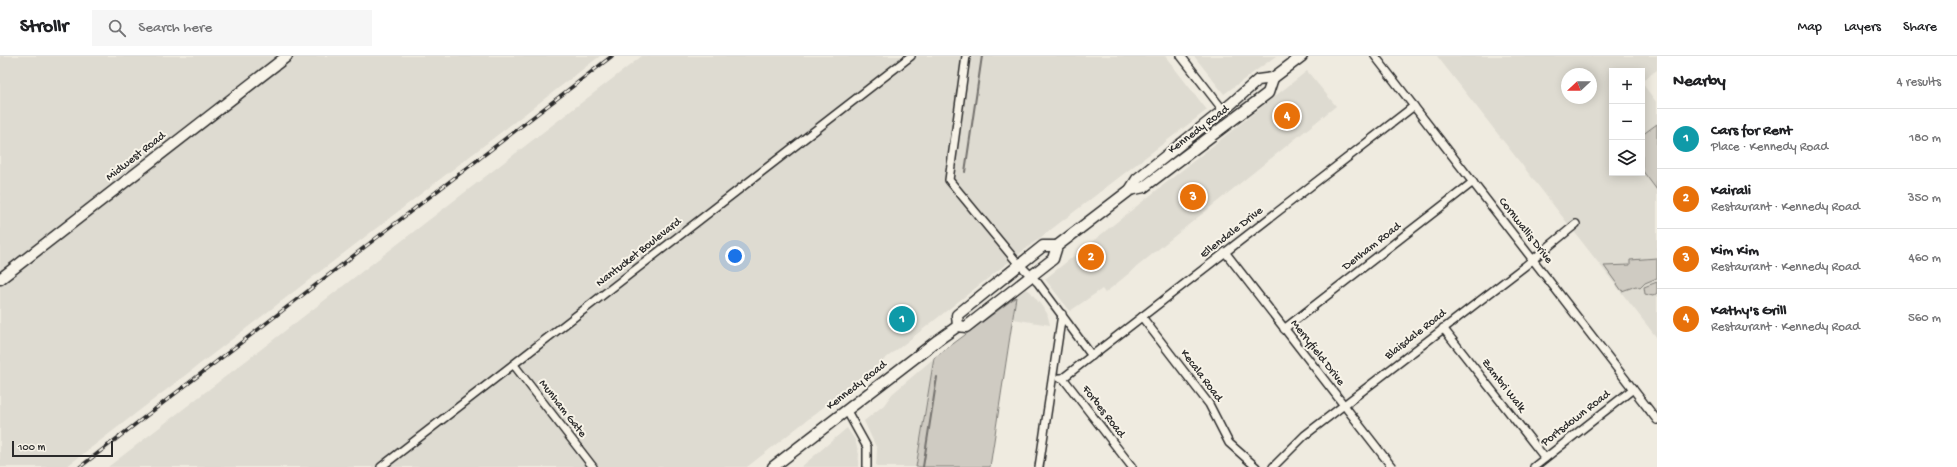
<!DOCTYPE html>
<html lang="en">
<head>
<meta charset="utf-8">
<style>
	body { margin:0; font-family:"Gochi Hand",sans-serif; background:#f6f6f6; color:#202124 }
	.controls { position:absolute; right:12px; top:12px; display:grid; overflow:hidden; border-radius:0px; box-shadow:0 2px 10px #0003 }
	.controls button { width:36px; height:36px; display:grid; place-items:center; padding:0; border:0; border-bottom:1px solid #e0e0e0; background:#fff; color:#202124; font:20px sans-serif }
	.compass { position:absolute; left:1561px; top:12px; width:36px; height:36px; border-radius:50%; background:#fff; box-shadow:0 2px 10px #0003; rotate:248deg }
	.scale { position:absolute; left:12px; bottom:10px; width:101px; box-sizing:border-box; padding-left:4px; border:2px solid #2b2b2b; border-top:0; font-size:11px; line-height:14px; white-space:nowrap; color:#2b2b2b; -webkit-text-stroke:3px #f7f3e8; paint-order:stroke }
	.you { position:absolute; left:735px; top:200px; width:14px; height:14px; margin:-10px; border:3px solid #fff; border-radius:50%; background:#1a73e8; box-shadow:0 0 0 6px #1a73e833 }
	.badge { display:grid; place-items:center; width:26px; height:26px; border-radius:50%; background:#d93025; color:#fff; font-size:13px; font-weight:700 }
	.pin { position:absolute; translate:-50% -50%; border:2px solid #fff; box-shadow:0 1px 4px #0006 }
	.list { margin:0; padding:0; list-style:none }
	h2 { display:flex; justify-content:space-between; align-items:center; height:52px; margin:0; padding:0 16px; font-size:17px }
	h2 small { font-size:13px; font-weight:400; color:#757577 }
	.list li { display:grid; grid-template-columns:26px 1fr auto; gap:12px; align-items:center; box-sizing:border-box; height:60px; padding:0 16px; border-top:1px solid #e0e0e0 }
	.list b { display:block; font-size:15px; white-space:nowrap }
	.list p { margin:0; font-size:13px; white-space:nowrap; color:#757577 }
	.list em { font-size:13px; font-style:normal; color:#757577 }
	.icon { flex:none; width:22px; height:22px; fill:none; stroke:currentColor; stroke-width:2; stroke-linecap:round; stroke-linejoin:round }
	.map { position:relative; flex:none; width:1657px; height:411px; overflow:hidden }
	header { display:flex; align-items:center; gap:24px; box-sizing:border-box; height:56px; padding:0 20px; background:#fff; border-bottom:1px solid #e0e0e0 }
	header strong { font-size:19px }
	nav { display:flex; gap:22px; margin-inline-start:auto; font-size:14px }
	.search { width:280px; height:36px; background:#f6f6f6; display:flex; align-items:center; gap:10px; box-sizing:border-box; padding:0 14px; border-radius:0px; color:#757577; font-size:15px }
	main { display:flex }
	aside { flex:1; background:#fff }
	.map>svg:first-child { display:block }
</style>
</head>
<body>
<header>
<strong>Strollr</strong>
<div class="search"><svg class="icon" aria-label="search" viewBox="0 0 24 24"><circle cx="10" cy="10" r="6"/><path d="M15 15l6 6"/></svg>Search here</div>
<nav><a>Map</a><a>Layers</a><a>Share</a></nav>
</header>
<main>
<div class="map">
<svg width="1657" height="411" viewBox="0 0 1657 411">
	<rect width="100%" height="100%" fill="#efebe0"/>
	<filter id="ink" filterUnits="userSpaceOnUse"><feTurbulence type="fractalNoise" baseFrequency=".025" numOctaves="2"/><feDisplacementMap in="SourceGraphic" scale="8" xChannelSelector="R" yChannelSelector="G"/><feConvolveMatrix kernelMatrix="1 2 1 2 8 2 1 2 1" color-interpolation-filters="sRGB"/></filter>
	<g filter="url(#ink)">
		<g fill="#dedbd1" fill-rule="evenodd">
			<path d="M0,0H600L66,411H0Z"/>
			<path d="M642,0H1165L1207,54L1019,198L747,411H108Z"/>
			<path d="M1194,0H1276L1224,38Z"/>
			<path d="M1437,0H1657V14L1642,25V15H1612V117H1642V27L1657,47V282ZM1567,18H1591V42H1567Z"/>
			<path d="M1307,15L1336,50L1161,191L1105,237L1102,233L1070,255L1045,223Z"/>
			<path d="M1026,233L1030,235L1047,257L1050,269L1013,263L1016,241Z"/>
			<path d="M934,302L916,411H876L877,393L864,365L884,349L892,338Z"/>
			<path d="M847,372L855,384L859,398L858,411H801Z"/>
		</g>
		<g fill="#cfcbc2" stroke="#7d7b76">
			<path d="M1657,68V134L1642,114V79Z"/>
			<path d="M1657,202V222L1645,227L1640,232L1636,230L1622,235L1604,210L1630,209V204Z"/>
			<path d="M1657,226V237L1653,240L1645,238L1644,231Z"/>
			<path d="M1016,241L990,411H916L934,302Z"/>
		</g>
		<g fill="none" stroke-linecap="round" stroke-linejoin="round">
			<g stroke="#74726e" stroke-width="2">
				<path d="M965,116L982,0"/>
				<path d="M923,411L937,321"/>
			</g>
			<defs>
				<g id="street">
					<path d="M966,0L949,124L1016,205L1038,227L1092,300"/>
					<path d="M1181,0L1223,54"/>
					<path d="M1375,0L1657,364"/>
					<path d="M1225,196L1392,411"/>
					<path d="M1142,261L1209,348L1229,387L1256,411"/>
					<path d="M1443,272L1545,402"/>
					<path d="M1284,273L1473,126"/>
					<path d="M514,309L593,411"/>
					<path d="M1059,322H1063L1132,411"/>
					<path d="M1063,322L1414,50"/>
					<path d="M847,355L867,391V411"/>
					<path d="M381,411L911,0"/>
					<path d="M1039,411L1062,258"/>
					<path d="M1273,411L1305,379L1525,210L1576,168"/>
					<path d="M1534,411L1633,333"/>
				</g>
				<g id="secondary">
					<path d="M1130,134L1144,131L1268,37L1273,22"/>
					<path d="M0,223L287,0"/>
					<path d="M958,270L957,259L1043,190H1057"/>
					<path d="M773,411L938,284L958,270L966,271L1053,203L1057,190L1130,134L1137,123L1231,48L1258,24L1273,22L1302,0"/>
				</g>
			</defs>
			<use href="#street" stroke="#2b2b2b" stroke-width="10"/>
			<use href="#secondary" stroke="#2b2b2b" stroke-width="13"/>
			<use href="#street" stroke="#f7f3e8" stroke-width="7"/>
			<use href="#secondary" stroke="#f7f3e8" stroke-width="10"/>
			<defs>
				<path id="rail" d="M80,411L612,0"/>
			</defs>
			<use href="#rail" stroke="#2b2b2b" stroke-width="3.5"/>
			<use href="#rail" stroke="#f7f3e8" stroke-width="2" stroke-dasharray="6" stroke-linecap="butt"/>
		</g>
	</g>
	<g text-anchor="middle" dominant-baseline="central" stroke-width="4" stroke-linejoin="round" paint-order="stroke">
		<g font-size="12" fill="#2b2b2b" stroke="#f7f3e8">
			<text transform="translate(1199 74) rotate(-37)">Kennedy Road</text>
			<text transform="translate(136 101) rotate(-38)">Midwest Road</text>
			<text transform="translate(1525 175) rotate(52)">Cornwallis Drive</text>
			<text transform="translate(1232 177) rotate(-38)">Ellendale Drive</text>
			<text transform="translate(1372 191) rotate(-38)">Denham Road</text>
			<text transform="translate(639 197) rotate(-38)">Nantucket Boulevard</text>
			<text transform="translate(1416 279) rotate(-38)">Blaisdale Road</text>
			<text transform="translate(1317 297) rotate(52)">Merryfield Drive</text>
			<text transform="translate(1201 320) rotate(53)">Kecala Road</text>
			<text transform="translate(857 330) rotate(-38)">Kennedy Road</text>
			<text transform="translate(1503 330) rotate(52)">Zambri Walk</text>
			<text transform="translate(562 353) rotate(52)">Munham Gate</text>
			<text transform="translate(1103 356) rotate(52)">Forbes Road</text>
			<text transform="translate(1576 363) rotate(-38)">Portsdown Road</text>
		</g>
	</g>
</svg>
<div class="controls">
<button>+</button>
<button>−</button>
<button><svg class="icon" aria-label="layers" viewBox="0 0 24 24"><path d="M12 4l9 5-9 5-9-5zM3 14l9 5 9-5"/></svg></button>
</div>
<svg class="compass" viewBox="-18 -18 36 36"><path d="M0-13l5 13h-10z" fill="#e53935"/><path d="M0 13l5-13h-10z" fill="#757577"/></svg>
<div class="scale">100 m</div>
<div class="you"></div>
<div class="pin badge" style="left:902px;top:263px;background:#0f9aa8">1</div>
<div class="pin badge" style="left:1091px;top:201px;background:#e8710a">2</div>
<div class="pin badge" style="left:1193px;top:141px;background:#e8710a">3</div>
<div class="pin badge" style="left:1287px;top:60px;background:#e8710a">4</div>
</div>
<aside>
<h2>Nearby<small>4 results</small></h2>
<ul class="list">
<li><span class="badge" style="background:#0f9aa8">1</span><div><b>Cars for Rent</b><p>Place · Kennedy Road</p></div><em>180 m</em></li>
<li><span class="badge" style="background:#e8710a">2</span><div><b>Kairali</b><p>Restaurant · Kennedy Road</p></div><em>350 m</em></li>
<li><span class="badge" style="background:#e8710a">3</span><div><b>Kim Kim</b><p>Restaurant · Kennedy Road</p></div><em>460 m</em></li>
<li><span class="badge" style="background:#e8710a">4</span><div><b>Kathy's Grill</b><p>Restaurant · Kennedy Road</p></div><em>560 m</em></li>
</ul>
</aside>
</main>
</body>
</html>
